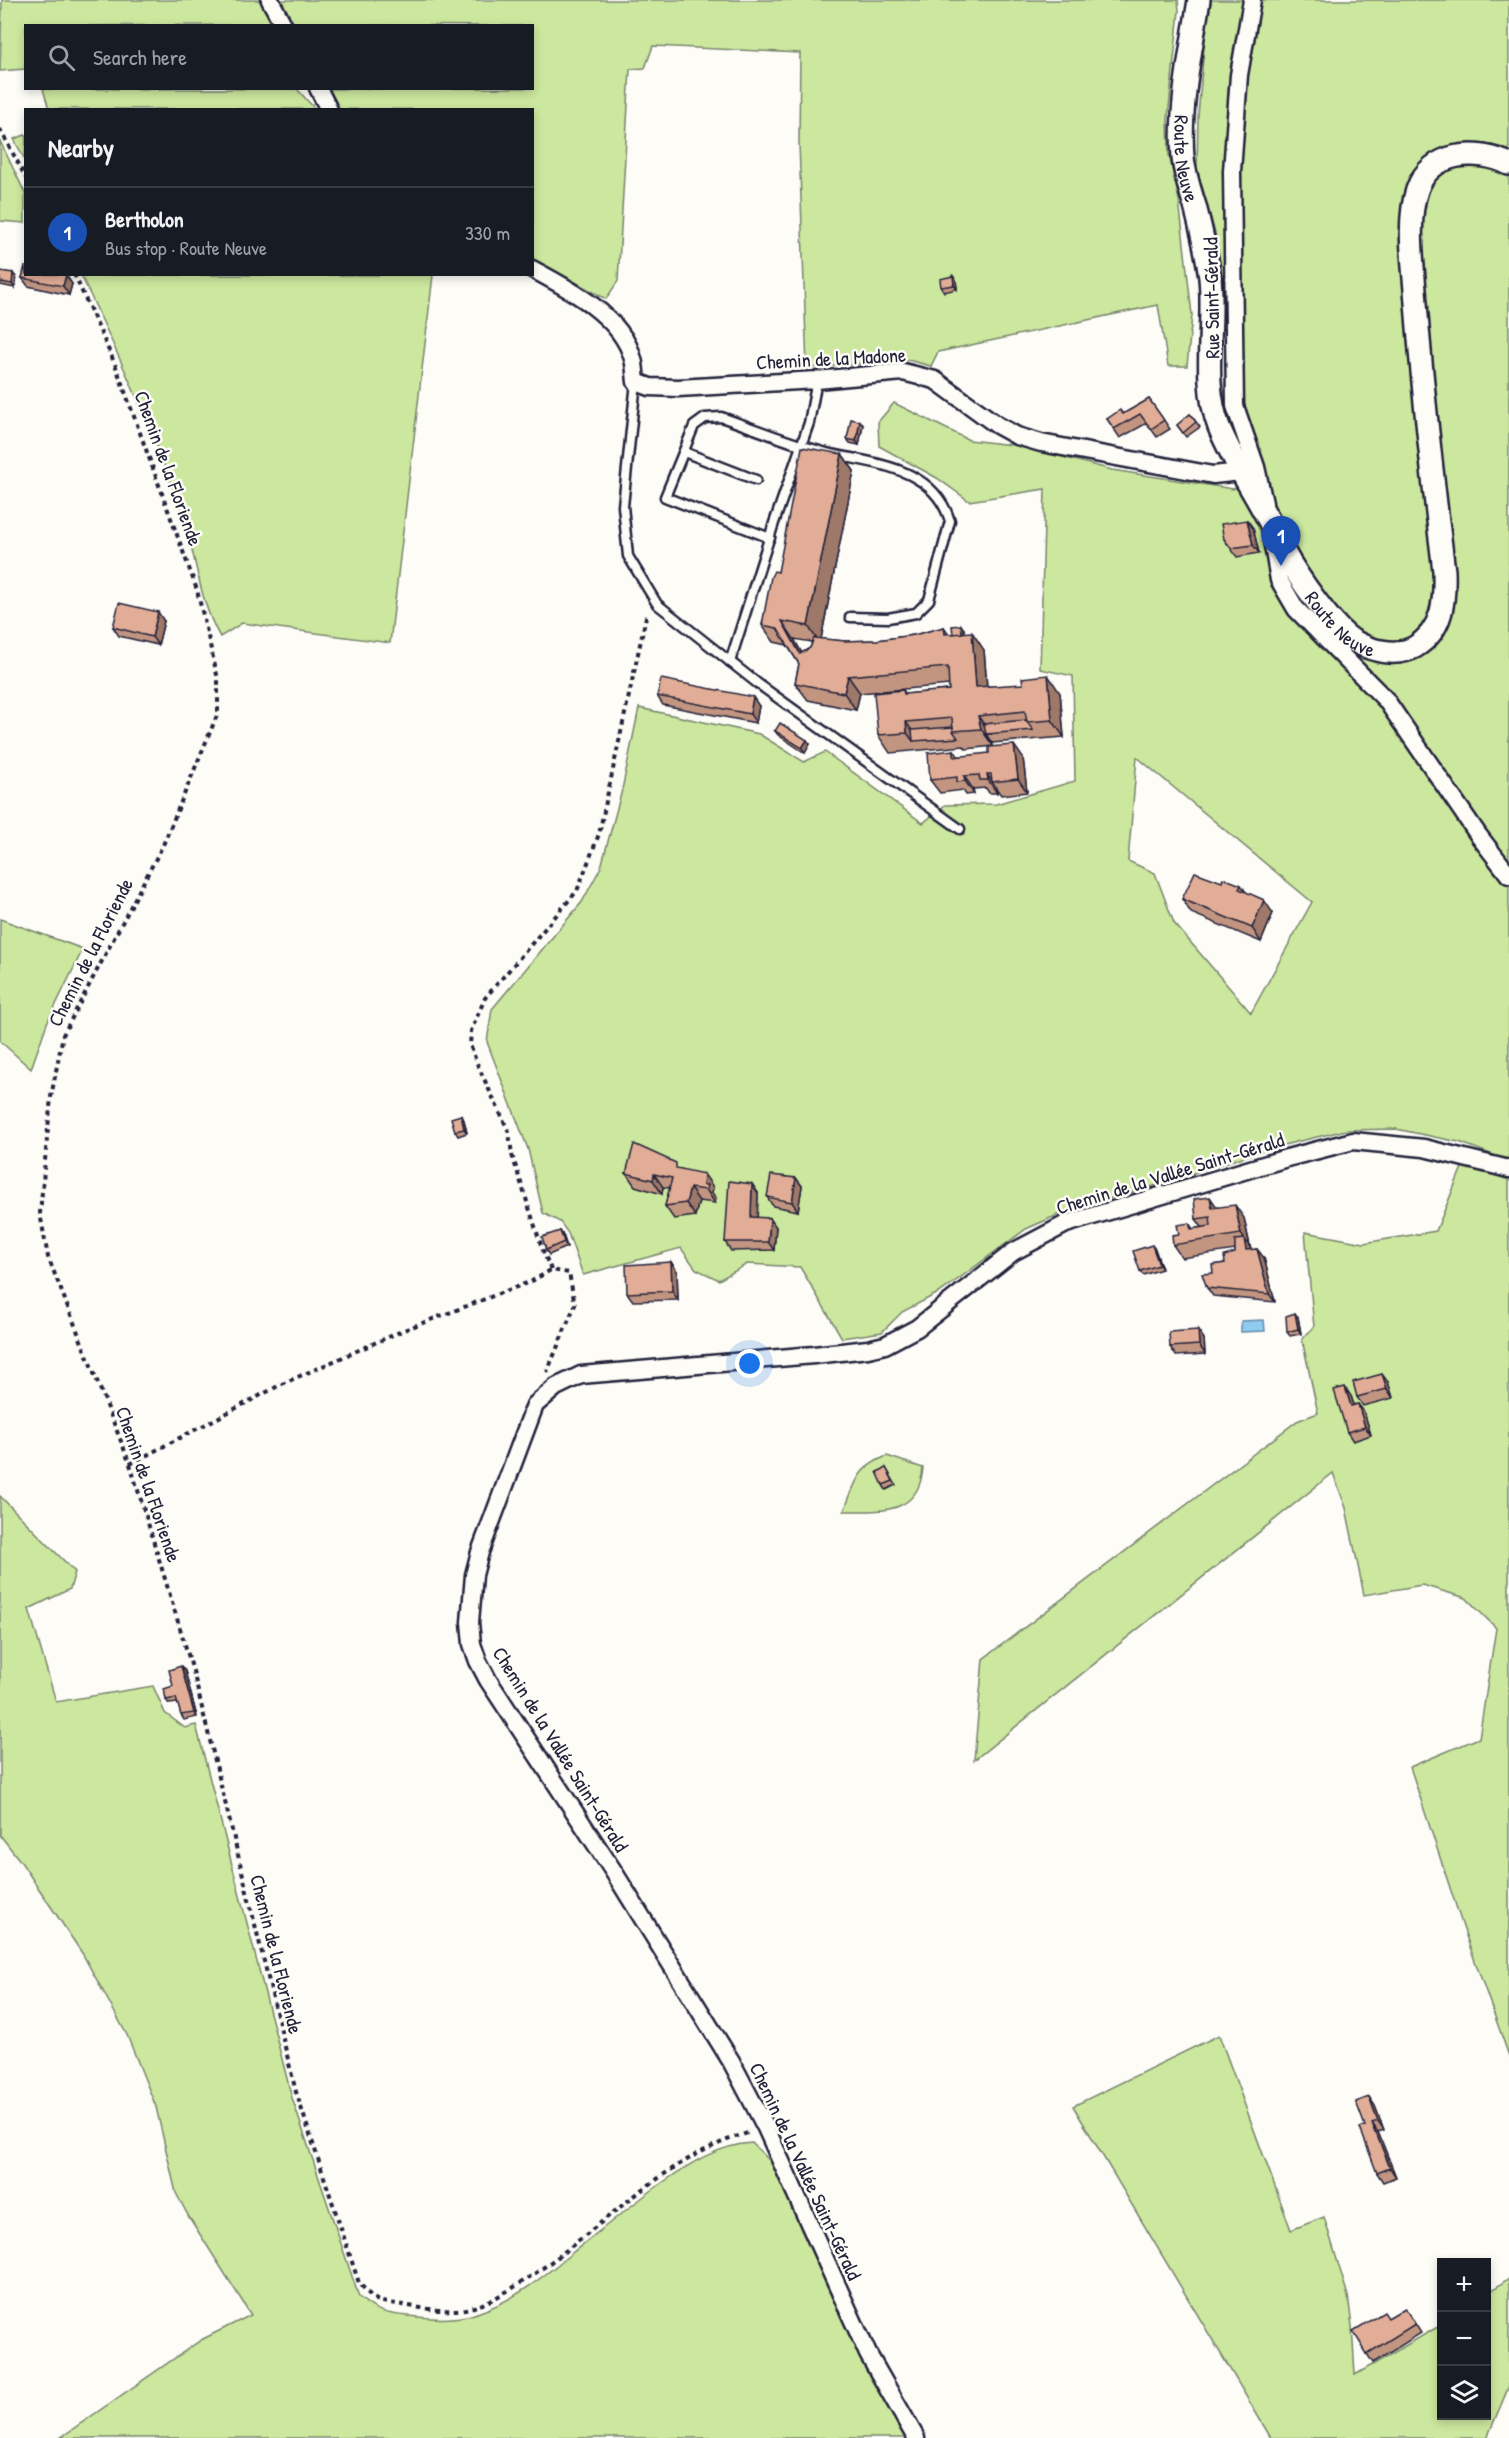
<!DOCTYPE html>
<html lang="en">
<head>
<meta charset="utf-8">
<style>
	body { margin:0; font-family:"Patrick Hand",sans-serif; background:#242831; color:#f1f3f6 }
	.controls { position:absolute; right:18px; bottom:18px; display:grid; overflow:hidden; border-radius:0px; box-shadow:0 3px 9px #0003 }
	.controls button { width:54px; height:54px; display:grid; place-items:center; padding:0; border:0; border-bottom:2px solid #363941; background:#171b24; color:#f1f3f6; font:30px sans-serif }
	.you { position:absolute; left:750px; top:1364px; width:21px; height:21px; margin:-15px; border:4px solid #fff; border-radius:50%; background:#1a73e8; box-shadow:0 0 0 9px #1a73e833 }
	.badge { display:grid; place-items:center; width:39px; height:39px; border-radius:50%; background:#9495a2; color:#fff; font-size:20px; font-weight:700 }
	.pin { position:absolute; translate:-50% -50px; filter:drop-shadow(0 2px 3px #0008) }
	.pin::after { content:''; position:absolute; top:32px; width:21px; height:18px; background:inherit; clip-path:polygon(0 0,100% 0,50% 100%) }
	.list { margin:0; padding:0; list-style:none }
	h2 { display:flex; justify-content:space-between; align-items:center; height:78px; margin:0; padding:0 24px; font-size:26px }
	h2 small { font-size:20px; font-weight:400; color:#9ea1a6 }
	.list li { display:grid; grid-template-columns:39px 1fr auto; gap:18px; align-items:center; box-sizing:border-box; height:90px; padding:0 24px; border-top:2px solid #363941 }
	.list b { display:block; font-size:22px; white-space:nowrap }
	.list p { margin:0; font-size:20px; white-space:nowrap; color:#9ea1a6 }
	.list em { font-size:20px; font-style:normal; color:#9ea1a6 }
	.icon { flex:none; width:33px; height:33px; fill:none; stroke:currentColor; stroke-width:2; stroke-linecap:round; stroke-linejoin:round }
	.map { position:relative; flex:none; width:1509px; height:2438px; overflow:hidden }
	.search { position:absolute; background:#171b24; box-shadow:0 3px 9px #0003; left:24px; top:24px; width:510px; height:66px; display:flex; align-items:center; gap:15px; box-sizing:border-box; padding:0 21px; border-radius:0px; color:#9ea1a6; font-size:22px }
	.panel { position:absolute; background:#171b24; box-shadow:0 3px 9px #0003; left:24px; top:108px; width:510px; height:168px; border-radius:0px }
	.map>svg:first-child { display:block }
</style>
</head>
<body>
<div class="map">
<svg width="1509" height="2438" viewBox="0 0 1509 2438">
	<rect width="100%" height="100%" fill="#fdfcf7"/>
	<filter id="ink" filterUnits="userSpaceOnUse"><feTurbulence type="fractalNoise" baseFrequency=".0167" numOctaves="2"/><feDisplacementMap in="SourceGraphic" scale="12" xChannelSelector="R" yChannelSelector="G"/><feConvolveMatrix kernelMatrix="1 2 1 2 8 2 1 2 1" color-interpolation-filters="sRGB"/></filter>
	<g filter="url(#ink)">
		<g fill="#cce79e" stroke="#77846c" stroke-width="1.5" fill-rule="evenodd">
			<path d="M2,0H259L274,25L26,26L25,69L0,71Z"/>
			<path d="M276,0H1178L1179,11L1168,118L1169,155L1179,200L1192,315L1187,366H1168L1158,305L938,352L931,366L908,360L807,368L799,143L800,53L653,46L645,68L630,69L618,281L606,299L533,259L532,110L340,109L329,89L532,88V26L293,25Z"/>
			<path d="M1208,0H1509V1161L1459,1142L1396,1129L1346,1130L1267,1149L1151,1187L1069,1210L1026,1229L942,1291L902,1312L882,1332L842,1338L800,1267L747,1264L719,1280L696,1269L681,1248L583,1275L568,1233L560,1222L543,1213L528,1149L487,1042L492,1009L582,902L601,867L622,790L639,708L759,734L804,762L825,752L923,823L945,805L996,804L1075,781L1073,676L1040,669L1045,489L969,501L937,478L879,446L878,422L894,403L969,440L1021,446L1112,470L1233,489L1264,475L1227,375L1221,269L1215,233L1197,168L1198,116ZM1137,757L1312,902L1251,1013L1174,923L1155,873L1128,861Z"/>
			<path d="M43,89H297L315,109H49Z"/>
			<path d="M25,135H26L25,160L14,139Z"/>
			<path d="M0,141L25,193V223L0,221Z"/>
			<path d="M81,275H433L390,643L242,623L220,637C200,603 197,562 185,524C157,438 119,356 81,275Z"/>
			<path d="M0,919L83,949L47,1023L31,1069L0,1041Z"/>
			<path d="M1463,1165L1509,1180V2056L1465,1933L1410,1767L1479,1738L1496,1628L1466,1598L1422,1585L1364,1595L1346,1508L1333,1473L974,1760L983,1659L1297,1421L1318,1413L1302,1339L1314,1327L1305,1232L1364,1243L1436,1231Z"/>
			<path d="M887,1456L923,1468C919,1515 881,1511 844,1511C856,1482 856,1468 887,1456Z"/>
			<path d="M0,1496L75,1572L70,1589L29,1609L56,1702L153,1686L165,1713L185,1728L196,1725L292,2098L359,2297C379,2315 391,2314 417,2317C438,2319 460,2320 480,2312C515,2300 544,2276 572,2253C602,2229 631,2205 662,2183C689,2164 718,2145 752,2143L771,2162L834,2301L906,2438H60L201,2340L251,2315L189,2217L176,2193L156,2107L127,2035L82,1953L21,1862L0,1835Z"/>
			<path d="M1219,2035L1291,2230L1324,2217L1348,2296L1352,2326L1355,2375L1441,2325L1442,2416H1486L1487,2294L1509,2278V2386L1487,2438H1271L1073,2106Z"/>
		</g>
		<path fill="#90ccf1" stroke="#6488a8" stroke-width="1.5" d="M1264,1320L1265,1331L1241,1332V1321Z"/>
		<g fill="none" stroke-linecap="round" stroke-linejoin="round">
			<defs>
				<g id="service">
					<path d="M636,382L623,506L628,556L657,604L757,683L960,829"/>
					<path d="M684,452L756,480"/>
					<path d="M770,538L665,497L694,426L705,418L721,417C756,429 792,444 827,453C874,464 933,466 950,521L929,600L916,613L888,618L850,617"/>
					<path d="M730,662L774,523L809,423L817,380"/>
				</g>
				<g id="minor">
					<path d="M270,0L284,26"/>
					<path d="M1252,0L1239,75L1232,171L1235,406L1256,467L1264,503"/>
					<path d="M318,88L329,110"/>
					<path d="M532,269C568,288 622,316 633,359C635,366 635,374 636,382L650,387L678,388L817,380L903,372L935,380L997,425L1017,436L1041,443L1213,475L1241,472"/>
					<path d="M1271,534L1279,580L1296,609L1386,700L1479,836L1509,875"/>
					<path d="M916,2438L868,2354L766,2128L731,2061L612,1869L488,1680L478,1661L472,1644L470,1622L474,1575L480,1552L535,1405L556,1387L581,1375L814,1355L868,1349L885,1345L917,1328L1013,1252L1066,1224L1287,1158L1353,1141L1424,1148L1509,1169"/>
				</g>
				<g id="tertiary">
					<path id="s1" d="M1199,0C1191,52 1179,106 1183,158C1185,176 1190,190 1195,206C1201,229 1207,255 1210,278C1215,326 1201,380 1219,427C1232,459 1252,489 1268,519C1274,530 1278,542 1284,552C1296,574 1333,629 1354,641C1371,651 1397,657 1415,647C1443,630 1445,601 1444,571C1433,482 1423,393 1416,303C1414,270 1406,222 1417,190C1430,151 1477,148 1509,164"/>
				</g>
			</defs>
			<use href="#service" stroke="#22223b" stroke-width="13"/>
			<use href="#minor" stroke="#22223b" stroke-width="21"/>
			<use href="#tertiary" stroke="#22223b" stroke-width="26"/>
			<g stroke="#22223b" stroke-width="4" stroke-dasharray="4.5 4.5" stroke-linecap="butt">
				<path d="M0,129L26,178"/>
				<path d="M74,274L115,364L197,590L218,679V713L163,845L63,1035L51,1097L40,1213L48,1257L130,1464L193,1671L296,2092L359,2283C364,2288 369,2295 375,2299C381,2303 391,2303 397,2304C427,2309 459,2316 487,2302C581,2256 648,2161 751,2132"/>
				<path d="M551,1270L542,1248L512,1155L509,1132L478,1066L470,1045L471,1031L485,998L577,891L599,834L647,612"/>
				<path d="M130,1464L282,1384L404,1330L532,1281L551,1270L569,1273L575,1305L547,1372"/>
			</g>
			<use href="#service" stroke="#fdfcf7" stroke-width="8"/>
			<use href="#minor" stroke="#fdfcf7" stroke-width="16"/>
			<use href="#tertiary" stroke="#fdfcf7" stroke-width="21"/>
		</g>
		<g fill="#c29581" stroke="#22223b" stroke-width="1.5" fill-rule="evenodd">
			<path d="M0,271L16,277L15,288L0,285Z"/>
			<path d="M953,276L956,280L957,289L944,292L941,287Z"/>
			<path d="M22,278L72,284L69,295L28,286Z"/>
			<path d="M1149,399L1170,429L1157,437L1147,423L1120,438L1107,419L1123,414Z"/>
			<path d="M1190,414L1200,427L1186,437L1177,425Z"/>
			<path d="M860,421L863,425L859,445L850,443L847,439Z"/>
			<path d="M842,454L854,471L821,639L845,641L877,640L914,635L944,627L949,634H953L964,629L965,633L984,650L987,686L1060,693L1064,737L992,743L993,746L966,749L964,746L890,753L878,735L903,690L906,694L949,690V685L860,693L856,710L808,700L795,683L799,664L787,645L774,642L762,625L778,572ZM794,639L812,642L810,648L802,653Z"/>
			<path d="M1247,520L1253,528L1259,553L1237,557L1224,539Z"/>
			<path d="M164,621L158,645L119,636L113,627Z"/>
			<path d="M657,696L759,706L756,723L663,705Z"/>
			<path d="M775,731L810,744L805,753L778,735Z"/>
			<path d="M954,750L958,756L1023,758L1027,792L1001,795L996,788L997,793H989L986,788L973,789L974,794L966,795L963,790L940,793L930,780Z"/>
			<path d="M1222,882L1241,885L1246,892L1273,913L1261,942L1191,913L1182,899Z"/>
			<path d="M461,1115L464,1120L467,1133L458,1136L455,1131Z"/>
			<path d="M681,1169L713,1187L712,1193L716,1198L715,1203L699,1201L695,1216L674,1219L665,1206L670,1188L663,1187L662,1194L635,1186L626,1173Z"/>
			<path d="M796,1178L802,1186L798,1211L773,1206L767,1197Z"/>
			<path d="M752,1184L758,1193L757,1217L776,1227L774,1250L731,1251L725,1242Z"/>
			<path d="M1217,1207L1244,1218L1251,1250L1257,1249L1264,1258L1275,1302L1213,1296L1207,1288L1213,1273L1235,1253V1250L1182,1258L1173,1245L1179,1234L1189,1223L1193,1229L1202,1227L1196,1219Z"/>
			<path d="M560,1231L563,1235L567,1247L549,1255L546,1250Z"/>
			<path d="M1155,1249L1162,1269L1143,1275L1140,1271Z"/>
			<path d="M671,1262L677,1271L678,1300L633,1301L627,1293Z"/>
			<path d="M1298,1317L1301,1334L1290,1336L1287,1332Z"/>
			<path d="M1198,1330L1204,1339L1205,1354L1176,1356L1170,1347Z"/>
			<path d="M1388,1382L1393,1398L1363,1406L1357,1397Z"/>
			<path d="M1351,1396L1354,1405L1358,1404L1364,1412L1371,1435L1353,1441L1347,1432Z"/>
			<path d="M886,1468L896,1485L886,1490L883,1485Z"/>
			<path d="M185,1671L197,1717L184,1720L181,1715L178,1703L169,1704L166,1700L173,1686Z"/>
			<path d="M1369,2097L1375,2106L1384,2130L1378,2132L1396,2177L1383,2182L1377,2173L1365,2126Z"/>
			<path d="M1405,2308L1421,2333L1373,2363L1367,2354L1388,2318Z"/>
		</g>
		<g fill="#9e7969" stroke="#22223b" stroke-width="1.5">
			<path d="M13,273L16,277L15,288L12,284Z"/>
			<path d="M66,275L72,284L69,295L63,286Z"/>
			<path d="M953,276L956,280L957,289L954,285Z"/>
			<path d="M860,421L863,425L859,445L856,441Z"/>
			<path d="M842,454L854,471L820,644L808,626Z"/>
			<path d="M1247,520L1253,528L1259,553L1253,545Z"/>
			<path d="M158,612L164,621L158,645L152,637Z"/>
			<path d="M782,621L794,639L812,672L800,654Z"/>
			<path d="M961,625L964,629L966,651L963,647Z"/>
			<path d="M944,627L956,644L945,634Z"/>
			<path d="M972,632L984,650L988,704L976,687Z"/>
			<path d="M1048,675L1060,693L1064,737L1052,720Z"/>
			<path d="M848,676L860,693L856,710L844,693Z"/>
			<path d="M753,697L759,706L756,723L750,714Z"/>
			<path d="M978,716L991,734H986L992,743L993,746L981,729Z"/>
			<path d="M906,722L918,739L913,741L907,733Z"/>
			<path d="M807,740L810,744L805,753L802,748Z"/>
			<path d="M1014,745L1023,758L1027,792L1018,779Z"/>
			<path d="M987,774L996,788L997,793L988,780Z"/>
			<path d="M964,776L973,789L974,794L965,781Z"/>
			<path d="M1264,900L1273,913L1261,942L1252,928Z"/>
			<path d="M461,1115L464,1120L467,1133L464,1129Z"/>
			<path d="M654,1174L663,1187L662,1194L653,1180Z"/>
			<path d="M704,1174L713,1187L712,1193L716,1198L715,1203L703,1185Z"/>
			<path d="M796,1178L802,1186L798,1211L792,1202Z"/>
			<path d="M752,1184L758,1193L757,1226L751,1217Z"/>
			<path d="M690,1188L699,1201L695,1216L686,1203Z"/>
			<path d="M1210,1197L1219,1210L1212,1208Z"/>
			<path d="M1235,1205L1244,1218L1250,1247L1241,1234Z"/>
			<path d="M770,1218L776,1227L774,1250L768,1242Z"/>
			<path d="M560,1231L563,1235L567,1247L564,1242Z"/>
			<path d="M1244,1239L1250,1247L1252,1259L1246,1250Z"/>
			<path d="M1152,1245L1155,1249L1162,1269L1159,1265Z"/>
			<path d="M1257,1249L1264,1258L1275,1302L1269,1294Z"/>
			<path d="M671,1262L677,1271L678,1300L672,1291Z"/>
			<path d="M1295,1313L1298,1317L1301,1334L1298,1329Z"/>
			<path d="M1198,1330L1204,1339L1205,1354L1199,1345Z"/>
			<path d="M1382,1374L1388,1382L1393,1398L1387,1389Z"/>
			<path d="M1345,1387L1351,1396L1357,1415L1351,1406Z"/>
			<path d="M1358,1404L1364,1412L1371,1435L1365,1427Z"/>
			<path d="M181,1666L185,1671L197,1717L194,1713Z"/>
			<path d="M1369,2097L1375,2106L1384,2130L1378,2121Z"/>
			<path d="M1372,2123L1378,2132L1396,2177L1390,2168Z"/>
		</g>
		<g fill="#e2ad96" stroke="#22223b" stroke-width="1.5">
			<path d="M25,266L26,274H61L66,275L63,286L22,278Z"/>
			<path d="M0,271L13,273L12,284L0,282Z"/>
			<path d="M953,276L954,285L941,287L940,279Z"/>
			<path d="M1149,399L1164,420L1151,429L1140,414L1114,429L1107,419L1120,410L1123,414Z"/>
			<path d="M1190,414L1196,422L1183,433L1177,425Z"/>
			<path d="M851,419L860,421L856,441L847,439Z"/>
			<path d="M802,447L842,454L808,626L782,621L800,654L810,648L814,638L845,641L877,640L914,635L944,627L945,634L972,632L976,687L1023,684L1022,678L1048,675L1052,720L1027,722L1025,711L978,716L981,729L953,731L952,718L906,722L907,733L878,735L874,693L903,690L904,694L949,690L948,667L848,676L844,693L795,683L799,664L777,628L762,625L771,577L774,571L778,572Z"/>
			<path d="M1247,520L1253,545L1231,548L1224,539L1221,524Z"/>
			<path d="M119,603L158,612L152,637L113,627Z"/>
			<path d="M961,625L962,633L953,634L952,626Z"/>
			<path d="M661,679L753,697L750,714L657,696Z"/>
			<path d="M1026,720L1027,722L1033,730L986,734L984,724Z"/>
			<path d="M780,723L807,740L802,748L775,731Z"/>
			<path d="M953,727V731L958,738L913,741L912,730Z"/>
			<path d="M1014,745L1018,779L992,782L991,774H987L988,780H980L979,775L964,776L965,781L957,782V777L930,780L928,753L954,750V757L989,753V747Z"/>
			<path d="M1195,872L1222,882L1223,878L1241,885L1239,889L1264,900L1252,928L1182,899Z"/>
			<path d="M461,1115L464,1129L455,1131L451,1118Z"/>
			<path d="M634,1144L676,1163V1168L704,1174L703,1185H707L706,1190L690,1188L686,1203L665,1206L672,1178L654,1174L653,1180L626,1173Z"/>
			<path d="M771,1175L796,1178L792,1202L767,1197Z"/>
			<path d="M729,1181L752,1184L751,1217L770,1218L768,1242H725Z"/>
			<path d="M1210,1197L1212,1208L1235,1205L1241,1234L1173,1245L1172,1235L1179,1234L1177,1225L1189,1223L1191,1229L1211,1226L1210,1217L1196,1219L1194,1199Z"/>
			<path d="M560,1231L564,1242L546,1250L542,1237Z"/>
			<path d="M1244,1239L1246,1250L1257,1249L1269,1294L1207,1288L1202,1274L1213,1273L1212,1265L1225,1263L1224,1256L1235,1253V1240Z"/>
			<path d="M1152,1245L1159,1265L1140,1271L1133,1251Z"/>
			<path d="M671,1262L672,1291L627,1293L626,1265Z"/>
			<path d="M1295,1313L1298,1329L1287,1332L1286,1316Z"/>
			<path d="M1198,1330L1199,1345L1170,1347L1169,1332Z"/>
			<path d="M1382,1374L1387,1389L1357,1397L1353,1382Z"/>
			<path d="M1345,1387L1351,1406L1358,1404L1365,1427L1347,1432L1334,1390Z"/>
			<path d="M886,1468L893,1481L883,1485L877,1472Z"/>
			<path d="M181,1666L194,1713L181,1715L176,1698L166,1700L164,1689L173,1686L169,1670Z"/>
			<path d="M1369,2097L1378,2121L1372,2123L1390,2168L1377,2173L1360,2128L1365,2126L1356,2102Z"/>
			<path d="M1405,2308L1415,2324L1367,2354L1353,2331L1384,2312L1388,2318Z"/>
		</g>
	</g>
	<g text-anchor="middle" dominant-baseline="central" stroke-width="5" stroke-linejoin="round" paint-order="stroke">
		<g font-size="20" fill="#22223b" stroke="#fdfcf7">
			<text stroke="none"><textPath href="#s1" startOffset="160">Route Neuve</textPath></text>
			<text transform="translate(1211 298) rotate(-91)">Rue Saint-Gérald</text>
			<text transform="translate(831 358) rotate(-3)">Chemin de la Madone</text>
			<text transform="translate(169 468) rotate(70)">Chemin de la Floriende</text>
			<text stroke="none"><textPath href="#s1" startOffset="666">Route Neuve</textPath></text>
			<text transform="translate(90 952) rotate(-63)">Chemin de la Floriende</text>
			<text transform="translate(1170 1173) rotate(-17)">Chemin de la Vallée Saint-Gérald</text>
			<text transform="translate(149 1484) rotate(71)">Chemin de la Floriende</text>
			<text transform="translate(561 1749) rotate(58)">Chemin de la Vallée Saint-Gérald</text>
			<text transform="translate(277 1954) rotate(76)">Chemin de la Floriende</text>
			<text transform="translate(806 2171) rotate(65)">Chemin de la Vallée Saint-Gérald</text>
		</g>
	</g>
</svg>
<div class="controls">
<button>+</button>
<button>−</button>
<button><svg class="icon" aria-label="layers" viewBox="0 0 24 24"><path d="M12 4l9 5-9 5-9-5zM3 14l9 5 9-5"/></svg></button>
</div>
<div class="you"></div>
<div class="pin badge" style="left:1281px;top:566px;background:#1a4fb4">1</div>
<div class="search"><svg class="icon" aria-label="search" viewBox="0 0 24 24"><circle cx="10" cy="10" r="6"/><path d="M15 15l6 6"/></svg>Search here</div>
<section class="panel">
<h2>Nearby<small></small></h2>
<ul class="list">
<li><span class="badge" style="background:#1a4fb4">1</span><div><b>Bertholon</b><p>Bus stop · Route Neuve</p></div><em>330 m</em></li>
</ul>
</section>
</div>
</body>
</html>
